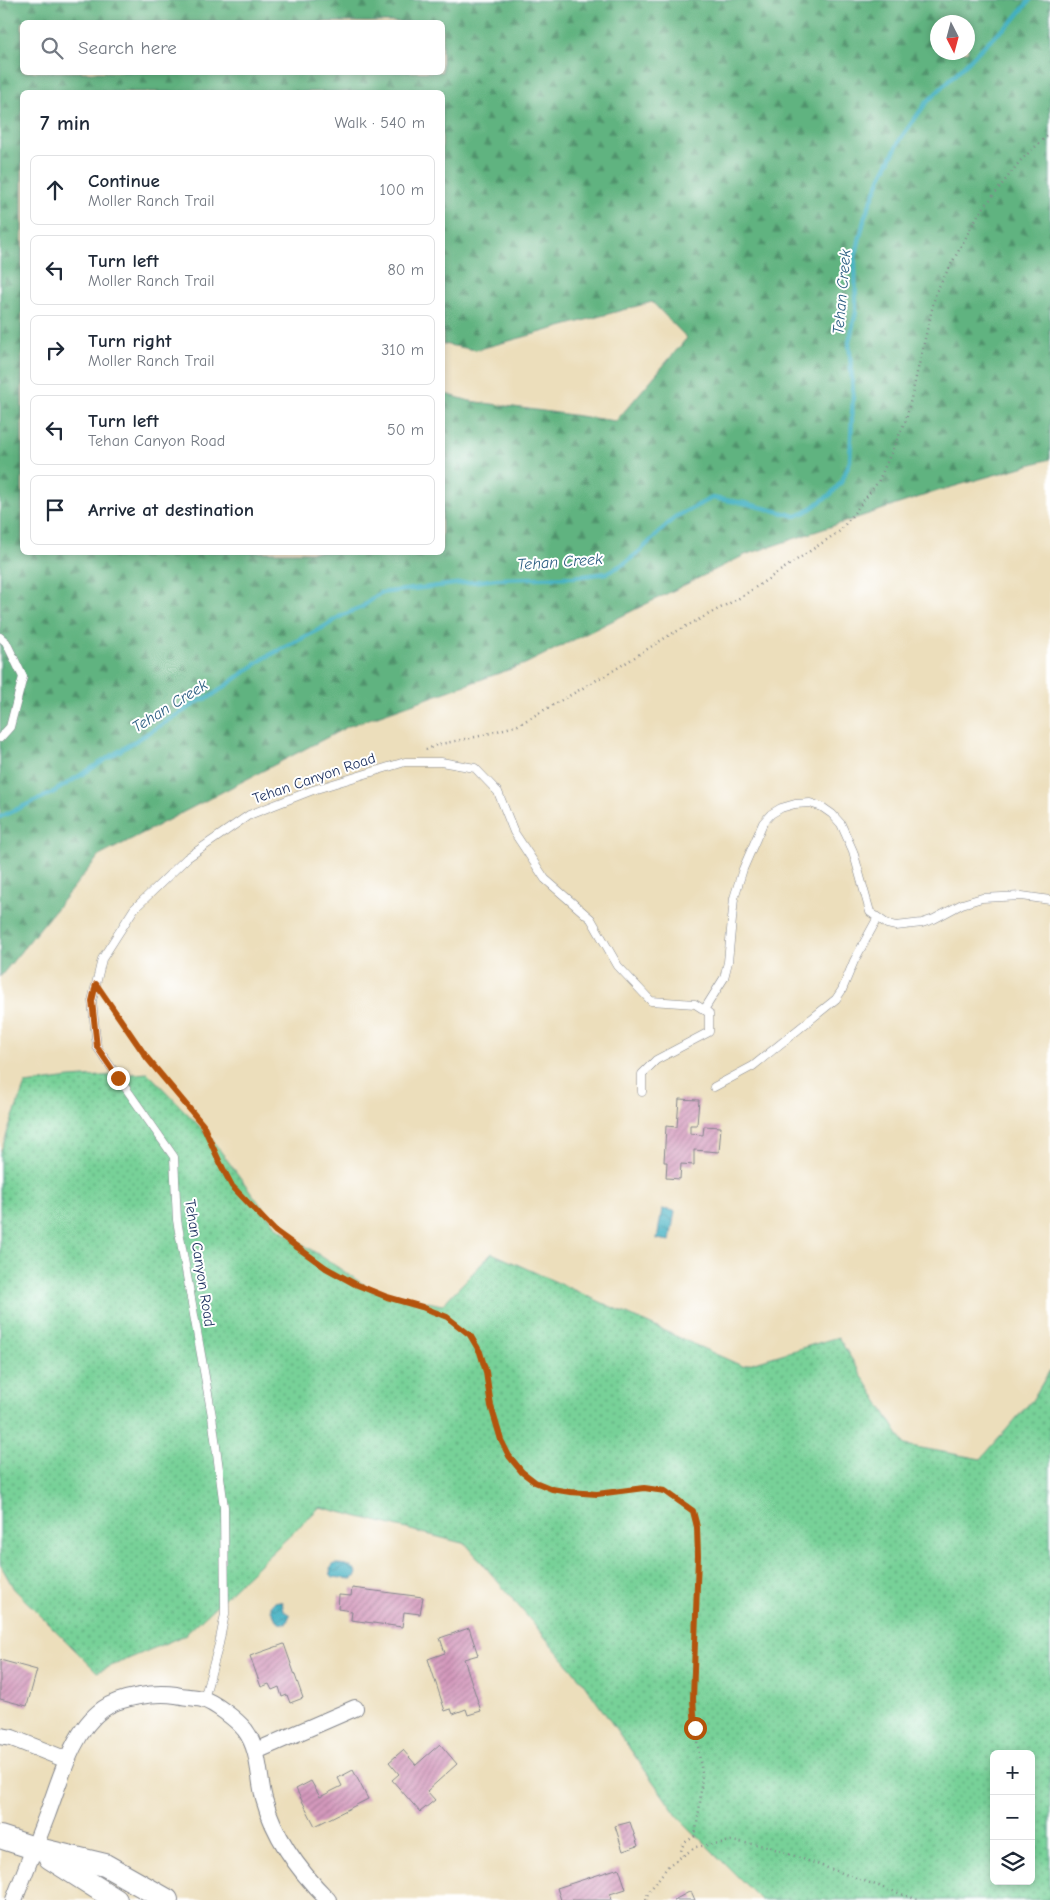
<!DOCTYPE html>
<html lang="en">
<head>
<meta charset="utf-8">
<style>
	body { margin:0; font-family:"Comic Neue",sans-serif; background:#f2f2f3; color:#1f2937 }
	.controls { position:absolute; right:15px; bottom:15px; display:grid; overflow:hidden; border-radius:8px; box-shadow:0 2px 8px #0003 }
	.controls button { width:45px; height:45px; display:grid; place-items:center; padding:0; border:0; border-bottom:1px solid #e0e1e3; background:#fff; color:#1f2937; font:25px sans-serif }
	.compass { position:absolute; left:930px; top:15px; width:45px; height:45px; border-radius:50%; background:#fff; box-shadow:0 2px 8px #0003; rotate:174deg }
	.stop { position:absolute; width:15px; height:15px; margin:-11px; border:4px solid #b45309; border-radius:50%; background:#fff }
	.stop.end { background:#b45309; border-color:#fff; box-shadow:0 1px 5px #0008 }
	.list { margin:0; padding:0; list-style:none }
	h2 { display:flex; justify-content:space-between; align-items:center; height:65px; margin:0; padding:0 20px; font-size:21px }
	h2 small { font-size:16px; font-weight:400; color:#747a83 }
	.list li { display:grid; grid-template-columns:32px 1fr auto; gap:15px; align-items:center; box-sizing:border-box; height:70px; margin:0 10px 10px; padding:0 10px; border:1px solid #e0e1e3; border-radius:8px }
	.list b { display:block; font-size:19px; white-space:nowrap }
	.list p { margin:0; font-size:16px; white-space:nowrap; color:#747a83 }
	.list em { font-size:16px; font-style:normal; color:#747a83 }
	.icon { flex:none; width:28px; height:28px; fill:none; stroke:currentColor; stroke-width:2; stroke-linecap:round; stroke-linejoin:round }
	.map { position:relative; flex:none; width:1050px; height:1900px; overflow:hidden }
	.search { position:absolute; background:#fff; box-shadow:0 2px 8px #0003; left:20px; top:20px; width:425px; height:55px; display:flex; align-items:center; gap:12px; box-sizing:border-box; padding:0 18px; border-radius:8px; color:#747a83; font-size:19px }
	.panel { position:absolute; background:#fff; box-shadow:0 2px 8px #0003; left:20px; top:90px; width:425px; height:465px; border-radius:8px }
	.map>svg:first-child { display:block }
</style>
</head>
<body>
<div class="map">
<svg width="1050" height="1900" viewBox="0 0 1050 1900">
	<defs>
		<pattern id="grass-dots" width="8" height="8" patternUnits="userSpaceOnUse" patternTransform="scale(1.25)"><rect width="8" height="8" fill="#77d198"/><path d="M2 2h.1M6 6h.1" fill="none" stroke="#61aa7f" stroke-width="1.8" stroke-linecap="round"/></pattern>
		<pattern id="forest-firs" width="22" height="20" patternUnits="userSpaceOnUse" patternTransform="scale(1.25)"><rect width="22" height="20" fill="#61b380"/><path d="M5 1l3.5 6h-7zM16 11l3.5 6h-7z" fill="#4f926c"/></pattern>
		<pattern id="water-waves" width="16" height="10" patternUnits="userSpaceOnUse" patternTransform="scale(1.25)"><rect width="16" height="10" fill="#43b0c1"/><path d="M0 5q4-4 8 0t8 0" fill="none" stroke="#3790a0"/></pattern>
		<pattern id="building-hatch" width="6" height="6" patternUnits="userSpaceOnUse" patternTransform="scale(1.25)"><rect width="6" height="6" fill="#d499bc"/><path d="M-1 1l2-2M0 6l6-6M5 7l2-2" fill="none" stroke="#ab7d9c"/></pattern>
	</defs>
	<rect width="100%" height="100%" fill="#fff"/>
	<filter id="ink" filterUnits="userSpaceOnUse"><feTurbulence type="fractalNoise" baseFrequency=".02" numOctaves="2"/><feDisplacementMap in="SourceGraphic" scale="10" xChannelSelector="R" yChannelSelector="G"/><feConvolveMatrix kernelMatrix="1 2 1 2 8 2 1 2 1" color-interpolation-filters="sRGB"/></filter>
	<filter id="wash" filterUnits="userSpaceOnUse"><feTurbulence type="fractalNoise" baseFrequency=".0096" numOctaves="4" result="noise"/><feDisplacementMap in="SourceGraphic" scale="20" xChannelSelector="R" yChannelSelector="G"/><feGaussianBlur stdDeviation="1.12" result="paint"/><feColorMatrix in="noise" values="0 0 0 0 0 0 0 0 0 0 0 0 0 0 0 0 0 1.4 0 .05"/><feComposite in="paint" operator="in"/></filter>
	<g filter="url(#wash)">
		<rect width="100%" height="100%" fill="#ecdebb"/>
		<path fill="url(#grass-dots)" stroke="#49807b" fill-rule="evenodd" d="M148,1073L210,1137L277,1227L372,1290L442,1305L492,1253L742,1366L838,1337L905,1445L981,1459L1033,1399L1050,1370V1900H761L678,1817L582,1681L466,1544L320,1507L185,1635L97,1672L14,1589L0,1564V1153L25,1084L70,1078ZM994,1754H1031V1881H994Z"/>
		<path fill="url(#forest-firs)" stroke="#3e716f" fill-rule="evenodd" d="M0,0H1050V459L938,491L745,555L525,664L349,726L99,856L0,977ZM22,22H442V72H22ZM938,22H968V52H938ZM22,92H442L443,344L476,350L652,302L687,338L616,421L470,401L442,393V552H22Z"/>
		<g fill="url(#water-waves)" stroke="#2f7090">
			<path d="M662,1209L675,1211L670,1241L657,1239Z"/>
			<path d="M334,1564C344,1564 351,1565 357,1572L356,1576L351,1579L333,1577L331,1575L330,1569Z"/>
			<path d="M279,1601L282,1602L284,1611L290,1615L286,1624L279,1623L271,1610V1605L275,1602Z"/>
		</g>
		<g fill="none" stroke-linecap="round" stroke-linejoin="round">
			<path stroke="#43b0c1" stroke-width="4.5" d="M0,817L52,793L201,700L210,697L266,657L324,627L341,616L362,607L380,593L497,579L574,577L607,573L625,563L639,552L675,517L712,498L744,503L796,516L806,512L831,494L842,481L850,461L853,393L849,342L856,312L855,258L865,216L881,177L901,138L926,103L990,40L1012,22L1030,0"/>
		</g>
		<g id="blocks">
			<g fill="url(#building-hatch)">
				<path d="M679,1099L699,1100L697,1125H690V1134L703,1135L704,1126L721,1127L719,1152L694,1150V1165L681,1164L680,1179L666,1178L667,1162H664L666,1126L677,1127Z"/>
				<path d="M352,1588L423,1597L420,1614L404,1612L402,1627L351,1620L352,1611L338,1609L339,1595L351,1596Z"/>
				<path d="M469,1628L478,1655L464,1659L481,1711L468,1715L466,1709L453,1714L451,1709L445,1711L428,1659L445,1653L440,1638Z"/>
				<path d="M284,1644L303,1698L290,1703L287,1695L282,1697L279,1687L272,1690L269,1684L261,1687L250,1656Z"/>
				<path d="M0,1660L37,1670L27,1706L0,1699Z"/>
				<path d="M440,1744L457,1764L427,1791L435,1800L420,1812L392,1780L399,1774L389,1762L403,1750L416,1765Z"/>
				<path d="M353,1770L368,1799L315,1826L296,1789L311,1781L320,1797L342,1786L338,1778Z"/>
				<path d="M630,1822L638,1846L623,1851L615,1826Z"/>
				<path d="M619,1868L626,1889L610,1894L612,1900H561L557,1888Z"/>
				<path d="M691,1891L695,1900H674Z"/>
			</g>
		</g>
	</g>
	<g filter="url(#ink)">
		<use href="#blocks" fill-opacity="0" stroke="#84868c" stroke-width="1"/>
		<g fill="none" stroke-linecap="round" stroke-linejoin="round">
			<defs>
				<g id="lane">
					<path d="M0,637L6,642L23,677L10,727L0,738"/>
					<path d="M704,1010L724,978L728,962L734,898L743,869L763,823L771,814L781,808L795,804L810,803L822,807L832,814L841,824L853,851L870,912L887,924L896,926L922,923L934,919L962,904L982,898L1022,896L1050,900"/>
					<path d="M714,1087L753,1066L836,999L842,990L854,961L877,919"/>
					<path d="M204,1699L219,1644L225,1614L224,1507L212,1416L177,1220L174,1157L97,1047L92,1001L102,959L134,909L187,858L249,815L313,790L405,762H441L475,768L498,792L514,832L545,879L591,919L618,966L651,1001L695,1004L709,1013V1032L656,1060L642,1074V1092"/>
				</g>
				<g id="street">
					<path d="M0,1736L12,1738L67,1760"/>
					<path d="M256,1751L355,1708"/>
					<path d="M14,1900C25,1872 36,1843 47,1815C60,1781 72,1731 103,1709C119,1697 155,1692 176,1695C184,1697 194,1697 202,1699C214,1702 237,1720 245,1730C260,1750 258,1775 264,1799C275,1839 299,1871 328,1900"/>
				</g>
				<g id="secondary">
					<path d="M0,1837L34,1848L105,1865L167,1900"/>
					<path d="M50,1858L116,1900"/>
				</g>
			</defs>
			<use href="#lane" stroke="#84868c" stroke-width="9"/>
			<use href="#street" stroke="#84868c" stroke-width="18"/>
			<use href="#secondary" stroke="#84868c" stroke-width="24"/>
			<g stroke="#84868c" stroke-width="2.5" stroke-dasharray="1 4" stroke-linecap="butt">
				<path d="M426,750L436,745L480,736L518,725L616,669L668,636L741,597L840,531L878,482L906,420L936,292L978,215L1021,160L1050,133"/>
				<path d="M104,996L147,1058L203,1125L220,1163L232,1186L275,1231L326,1268L355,1284L387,1297L422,1307L447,1317L470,1335L480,1352L487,1372L491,1406L501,1440L509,1456L522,1472L535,1482L552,1489L570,1492L597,1494L644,1488L665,1491L688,1506L693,1511L697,1527L698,1556L693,1699L695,1728L702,1773L700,1804L695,1836C688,1841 682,1842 681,1852L683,1855"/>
				<path d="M646,1900L648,1893L669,1865L696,1847L731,1841L766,1846L918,1900"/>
			</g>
			<use href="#lane" stroke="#fff" stroke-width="8"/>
			<use href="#street" stroke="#fff" stroke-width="16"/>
			<use href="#secondary" stroke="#fff" stroke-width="22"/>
		</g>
	</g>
	<g fill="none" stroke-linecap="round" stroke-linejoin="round" filter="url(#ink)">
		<path stroke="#b45309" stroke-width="6" d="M118,1078L97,1047L92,1001L96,984L147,1058L203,1125L220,1163L232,1186L275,1231L326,1268L355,1284L387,1297L422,1307L447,1317L470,1335L480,1352L486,1372L491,1406L501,1440L509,1456L522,1472L535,1482L552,1489L570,1492L597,1494L644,1488L665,1491L693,1511L697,1527L698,1556L693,1699L695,1728"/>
	</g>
	<g text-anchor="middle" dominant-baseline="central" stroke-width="4" stroke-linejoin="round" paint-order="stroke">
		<g font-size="15" fill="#1b2f5e" stroke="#fff">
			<text transform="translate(314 778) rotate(-19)">Tehan Canyon Road</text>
			<text transform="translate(200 1263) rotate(81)">Tehan Canyon Road</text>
		</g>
		<g font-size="16" font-style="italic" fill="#295c81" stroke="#fff">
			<text transform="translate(842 292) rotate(-85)">Tehan Creek</text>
			<text transform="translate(560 562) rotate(-4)">Tehan Creek</text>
			<text transform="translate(170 706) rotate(-32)">Tehan Creek</text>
		</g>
	</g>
</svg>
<div class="controls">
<button>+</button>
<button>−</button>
<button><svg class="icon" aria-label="layers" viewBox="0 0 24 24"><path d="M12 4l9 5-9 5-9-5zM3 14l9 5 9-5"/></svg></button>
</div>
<svg class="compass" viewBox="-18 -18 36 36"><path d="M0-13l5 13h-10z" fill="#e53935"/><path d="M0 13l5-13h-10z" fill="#747a83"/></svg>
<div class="stop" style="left:695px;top:1728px"></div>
<div class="stop end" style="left:118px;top:1078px"></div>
<div class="search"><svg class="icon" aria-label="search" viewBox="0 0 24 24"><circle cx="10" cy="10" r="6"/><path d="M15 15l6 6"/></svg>Search here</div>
<section class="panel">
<h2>7 min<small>Walk · 540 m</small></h2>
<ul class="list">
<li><svg class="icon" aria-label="ahead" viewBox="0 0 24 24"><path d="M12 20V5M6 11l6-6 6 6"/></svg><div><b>Continue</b><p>Moller Ranch Trail</p></div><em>100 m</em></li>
<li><svg class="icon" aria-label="left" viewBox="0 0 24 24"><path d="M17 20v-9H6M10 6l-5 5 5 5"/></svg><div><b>Turn left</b><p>Moller Ranch Trail</p></div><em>80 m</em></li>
<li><svg class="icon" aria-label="right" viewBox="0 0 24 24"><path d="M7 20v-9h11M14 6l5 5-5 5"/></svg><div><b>Turn right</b><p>Moller Ranch Trail</p></div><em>310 m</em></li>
<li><svg class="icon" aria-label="left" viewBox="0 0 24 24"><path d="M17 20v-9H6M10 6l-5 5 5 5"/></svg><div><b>Turn left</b><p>Tehan Canyon Road</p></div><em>50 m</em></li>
<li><svg class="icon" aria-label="arrive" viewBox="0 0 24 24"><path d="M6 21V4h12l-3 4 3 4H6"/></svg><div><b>Arrive at destination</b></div></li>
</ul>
</section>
</div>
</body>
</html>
